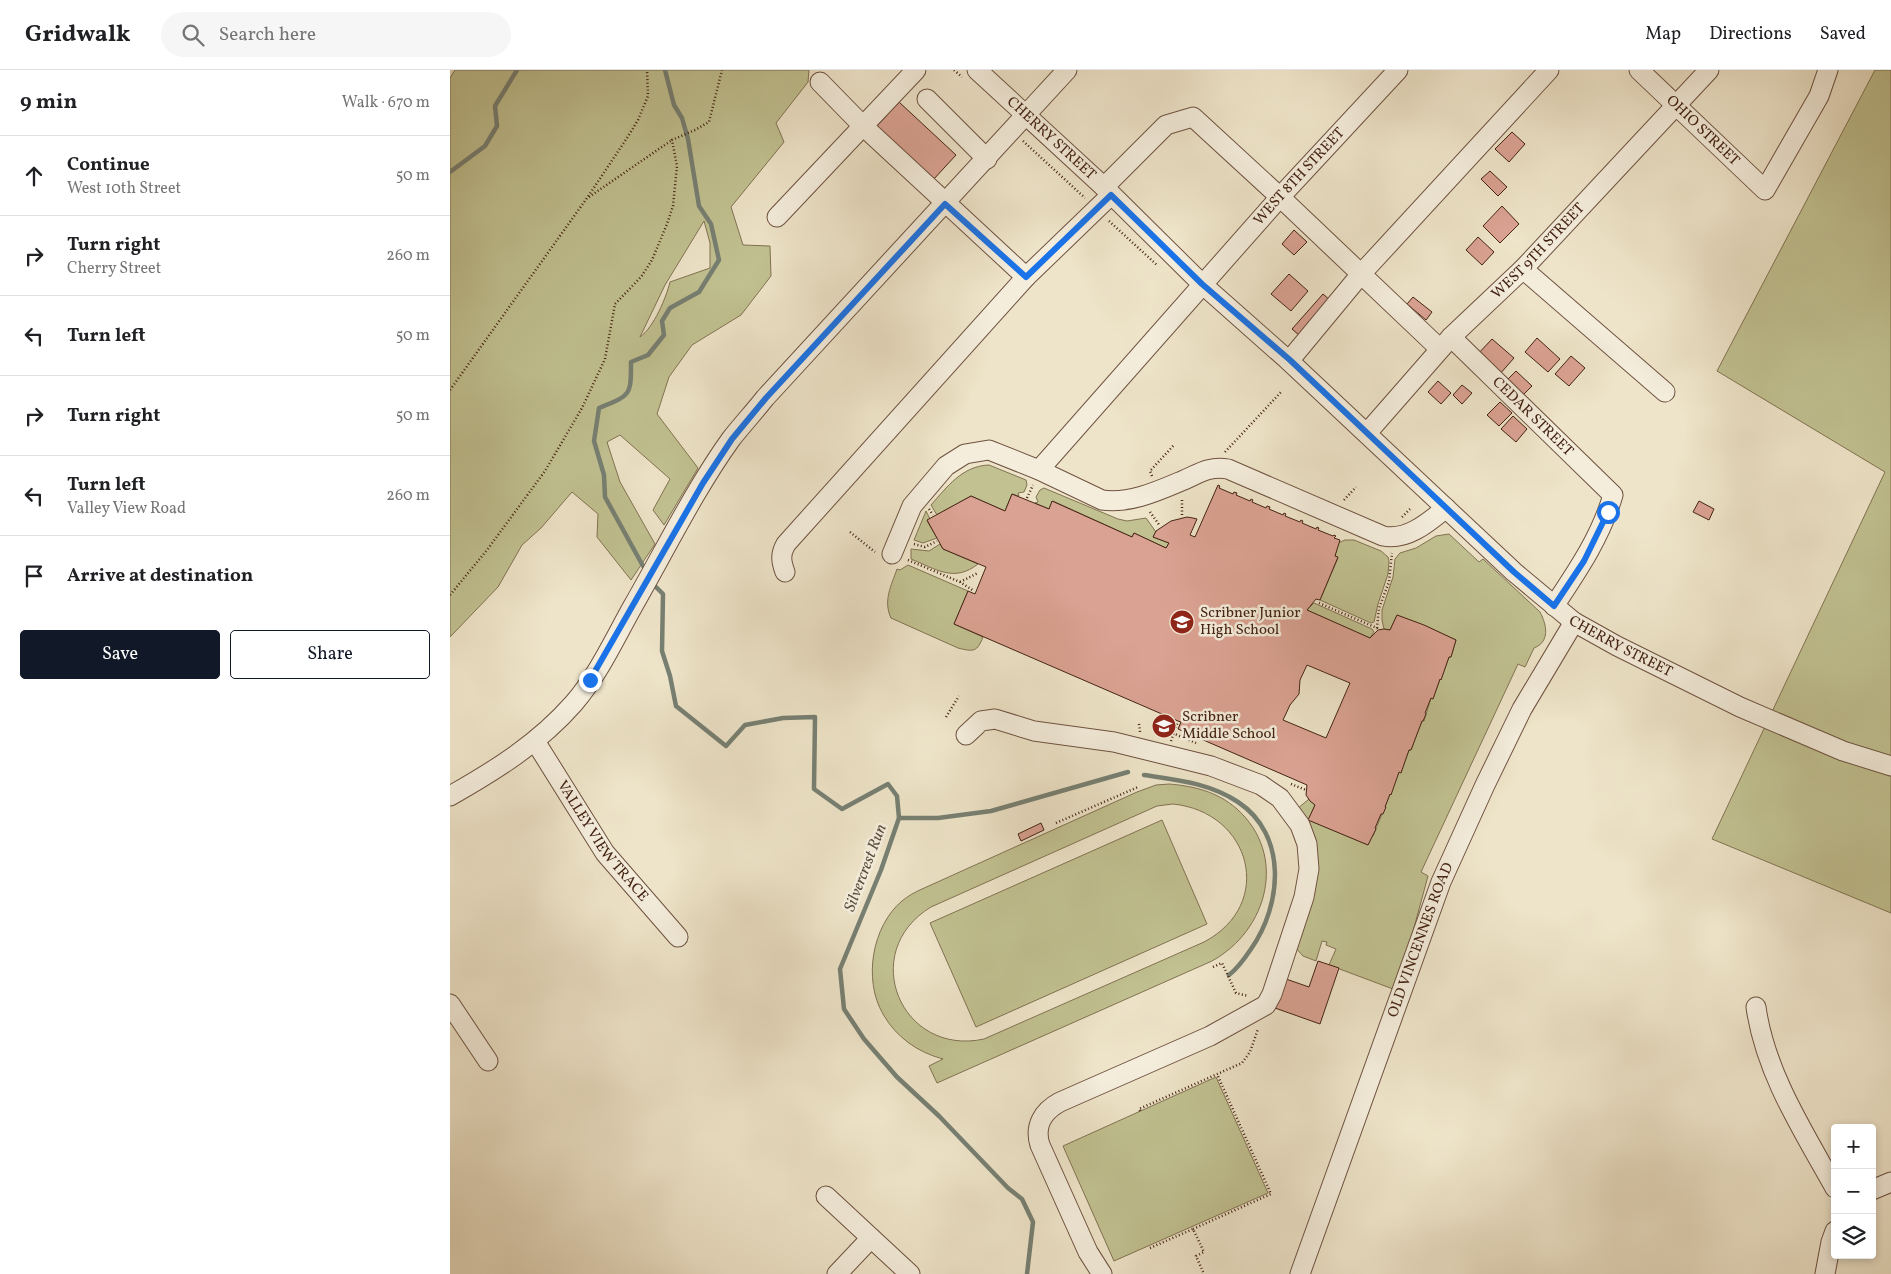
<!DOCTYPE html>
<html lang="en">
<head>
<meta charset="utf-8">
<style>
	body { margin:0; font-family:Vollkorn,serif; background:#f6f6f6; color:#202124 }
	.controls { position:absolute; right:15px; bottom:15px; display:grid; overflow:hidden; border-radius:5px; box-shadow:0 2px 8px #0003 }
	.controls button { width:45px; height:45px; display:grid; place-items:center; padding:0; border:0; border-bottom:1px solid #e0e0e0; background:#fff; color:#202124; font:25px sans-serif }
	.stop { position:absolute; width:15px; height:15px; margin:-11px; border:4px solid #1a73e8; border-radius:50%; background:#fff }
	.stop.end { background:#1a73e8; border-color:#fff; box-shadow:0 1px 5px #0008 }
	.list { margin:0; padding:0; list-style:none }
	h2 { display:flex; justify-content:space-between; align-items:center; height:65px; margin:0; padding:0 20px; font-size:21px }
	h2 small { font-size:16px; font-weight:400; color:#757577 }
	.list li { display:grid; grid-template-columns:32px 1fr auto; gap:15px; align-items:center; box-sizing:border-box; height:80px; padding:0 20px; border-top:1px solid #e0e0e0 }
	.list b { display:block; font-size:19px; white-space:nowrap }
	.list p { margin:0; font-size:16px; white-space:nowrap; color:#757577 }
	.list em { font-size:16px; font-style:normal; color:#757577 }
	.actions { display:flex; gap:10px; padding:15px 20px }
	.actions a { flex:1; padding:11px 0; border:1px solid #111827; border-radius:5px; text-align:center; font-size:18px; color:#111827 }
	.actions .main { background:#111827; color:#fff }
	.icon { flex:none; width:28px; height:28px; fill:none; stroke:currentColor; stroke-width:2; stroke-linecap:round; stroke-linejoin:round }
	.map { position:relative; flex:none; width:1441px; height:1204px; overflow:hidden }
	header { display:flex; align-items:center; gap:30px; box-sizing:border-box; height:70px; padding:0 25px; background:#fff; border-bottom:1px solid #e0e0e0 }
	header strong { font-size:24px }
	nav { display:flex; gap:28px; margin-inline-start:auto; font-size:18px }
	.search { width:350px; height:45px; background:#f6f6f6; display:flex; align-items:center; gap:12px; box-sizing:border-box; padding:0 18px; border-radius:28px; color:#757577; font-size:19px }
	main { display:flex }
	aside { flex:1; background:#fff }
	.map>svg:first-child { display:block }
</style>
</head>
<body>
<header>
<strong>Gridwalk</strong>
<div class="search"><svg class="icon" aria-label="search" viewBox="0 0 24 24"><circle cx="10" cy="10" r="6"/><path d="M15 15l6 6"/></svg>Search here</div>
<nav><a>Map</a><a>Directions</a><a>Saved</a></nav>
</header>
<main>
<aside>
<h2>9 min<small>Walk · 670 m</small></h2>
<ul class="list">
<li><svg class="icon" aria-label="ahead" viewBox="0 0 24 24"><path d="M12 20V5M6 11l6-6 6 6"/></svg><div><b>Continue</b><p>West 10th Street</p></div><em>50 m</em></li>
<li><svg class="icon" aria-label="right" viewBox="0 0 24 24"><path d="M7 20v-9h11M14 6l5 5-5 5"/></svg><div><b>Turn right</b><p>Cherry Street</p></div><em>260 m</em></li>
<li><svg class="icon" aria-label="left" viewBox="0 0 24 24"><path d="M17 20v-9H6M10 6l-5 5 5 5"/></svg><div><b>Turn left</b></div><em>50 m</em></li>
<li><svg class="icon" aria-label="right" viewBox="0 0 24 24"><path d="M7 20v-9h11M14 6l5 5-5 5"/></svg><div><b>Turn right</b></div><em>50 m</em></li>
<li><svg class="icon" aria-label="left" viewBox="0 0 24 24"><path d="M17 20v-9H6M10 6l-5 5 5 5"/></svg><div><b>Turn left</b><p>Valley View Road</p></div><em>260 m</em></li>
<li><svg class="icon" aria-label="arrive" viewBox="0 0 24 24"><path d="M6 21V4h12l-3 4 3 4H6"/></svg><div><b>Arrive at destination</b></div></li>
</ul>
<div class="actions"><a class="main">Save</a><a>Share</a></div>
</aside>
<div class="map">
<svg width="1441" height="1204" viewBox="0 0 1441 1204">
	<rect width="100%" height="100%" fill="#eee4c9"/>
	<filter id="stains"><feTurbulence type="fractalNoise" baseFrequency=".004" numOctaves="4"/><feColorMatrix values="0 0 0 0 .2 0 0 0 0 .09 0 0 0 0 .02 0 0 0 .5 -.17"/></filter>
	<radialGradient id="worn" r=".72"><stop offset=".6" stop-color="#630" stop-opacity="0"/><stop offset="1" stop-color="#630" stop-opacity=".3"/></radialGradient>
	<g fill="#c1c191" stroke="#827252" fill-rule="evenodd">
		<path d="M5,0H359L358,12L326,53L334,72L281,137L293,175L320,176L321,206L291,245L242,275L219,307L207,344L248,398L214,455L203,440L220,409L170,365L157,372L170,412L205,474L181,510L147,467L148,444L122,422L91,458L72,475L48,517L0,567V8ZM254,151L260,173V198L220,212C216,228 204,257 190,267L215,215Z"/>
		<path d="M1425,0H1441V843L1262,769L1435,402L1267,301Z"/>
		<path d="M539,395L576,410L577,415L574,422L568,423L569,426L562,424L555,441L521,426L487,445L481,435C497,417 512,396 539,395Z"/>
		<path d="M594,418L668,449L677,451L696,448L706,462L703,467L719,473L716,478L684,463L682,467L603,431L599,439L585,433L588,432L586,427L590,420Z"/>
		<path d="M476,441L480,449L477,451L487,468L473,473L464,470Z"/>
		<path d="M999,464L1029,492L1033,489L1090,542C1097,555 1100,572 1084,578L1075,597L1068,594L971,802L978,806L962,865L943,919L879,895L886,879L876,875L877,872L872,871L866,891L853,886L844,876L863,814L847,739L859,729L865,735L859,750L918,775L922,766H923L949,702H951L959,680H961L972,651H974L981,628L983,629L990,609H991L999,587H1001L1006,570L980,558L947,545L940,560L934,559L932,550V540L943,507L945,489L950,483L966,478L986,466Z"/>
		<path d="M895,470H904L931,481L938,487L939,491L938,504L928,534L924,552L921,553L870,530L888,488L885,486L888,473Z"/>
		<path d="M490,474L493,479L528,494C504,513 486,499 461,489V479L479,481Z"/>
		<path d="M458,495L518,521L504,554L533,567C527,582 524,582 508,578L441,548C433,531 441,516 447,499L450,500Z"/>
		<path d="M864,533L922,559L924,562L920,568L857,540Z"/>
		<path d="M719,714C744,716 768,722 787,739C838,785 818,860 762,891L487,1013L479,996L493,989C467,982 446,967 433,944C413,910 422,856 452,831C458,826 465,822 472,819L687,722L706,715ZM723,734C801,742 826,834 754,872L534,969C451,987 407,882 481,837L707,736Z"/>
		<path d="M712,750L757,854L526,957L480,853Z"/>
		<path d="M766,1007L818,1123L664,1191L613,1076Z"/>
	</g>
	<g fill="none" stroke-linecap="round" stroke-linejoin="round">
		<g stroke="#778073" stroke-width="4.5">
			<path d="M0,102L35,76L47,56L45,36L67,0"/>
			<path d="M193,496L155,427L154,405L144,371L149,338C181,325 181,326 181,292L198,285L214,265L212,251L220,238L249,222L269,190L261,154L249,136L238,69L232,48L224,35L215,0"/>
			<path d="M206,517L213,524L212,581L220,606L226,636L276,676L295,655L333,648L365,647L364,719L392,739L438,714L447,726L449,748L431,800L390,899L394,939L414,969L447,1007L489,1046L558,1118L572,1129L583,1152L577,1204"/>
			<path d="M694,705C727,710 759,713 788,732C838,765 832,835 801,879C795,888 788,898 779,905"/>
			<path d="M449,748H488L541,741L678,702"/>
		</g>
	</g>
	<g fill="#daa292" stroke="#432212" fill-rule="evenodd">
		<path d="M449,32L506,85L483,110L426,57Z"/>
		<path d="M1062,62L1075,74L1059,92L1045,79Z"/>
		<path d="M1040,101L1057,117L1048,126L1031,109Z"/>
		<path d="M1052,136L1069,154L1050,173L1033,156Z"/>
		<path d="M844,160L857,172L844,185L832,174Z"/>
		<path d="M1028,167L1044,182L1032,195L1016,180Z"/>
		<path d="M839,204L858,221L841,241L821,224Z"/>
		<path d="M873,224L881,231L850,266L842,259Z"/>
		<path d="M963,227L982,242L976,250L957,234Z"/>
		<path d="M1087,268L1110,289L1098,302L1075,282Z"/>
		<path d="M1042,269L1064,288L1049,305L1027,285Z"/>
		<path d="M1121,286L1135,298L1119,316L1105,304Z"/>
		<path d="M1066,301L1082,316L1072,326L1056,311Z"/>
		<path d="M988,311L1001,323L991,334L978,322Z"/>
		<path d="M1012,315L1022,323L1012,334L1003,325Z"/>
		<path d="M1050,332L1062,343L1049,356L1037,345Z"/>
		<path d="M1063,346L1077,359L1066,372L1051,359Z"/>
		<path d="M768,415L770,416L769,418L783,424L784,422L787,423L786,425L800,431L801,429L803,430L802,432L816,438L817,436L820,437L819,439L833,445L834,443L836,444L835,446L850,452L851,450L853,451L852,453L866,459L867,457L869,458L868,460L883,466L884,465L886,466L884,468L890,470L885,486L888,487L870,530L866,529L857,540L920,568L928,560L934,559L940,560L947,545L974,555L1006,570L1001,587H999L991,610L990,609L983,629L981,628L975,643L976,644L973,651H972L961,680H959L951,703L949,702L941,725L940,724L935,737H936L933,744H931L925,758L926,759L918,775L858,750L865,735L860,731L856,725L857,715L728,659L731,652L728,651L504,554L518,521L525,524L536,497L493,479L477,450L521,426L555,441L562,424L599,439L602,431L682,467L684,463L716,478L719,473L703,467L706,461L721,451L737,447L743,448L747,449L740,465L745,467ZM857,595L900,613L876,668L833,650L840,635L849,624L850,610Z"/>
		<path d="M1249,431L1264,439L1259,450L1243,442Z"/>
		<path d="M591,753L594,760L571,771L568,764Z"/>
		<path d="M868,891L889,898L870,954L825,938L836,909L859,917Z"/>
	</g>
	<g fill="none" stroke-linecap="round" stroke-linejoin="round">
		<defs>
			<g id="minor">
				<path d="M466,0L413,56L576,207"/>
				<path id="s1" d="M527,0L654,117L752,214L839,291L1064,502L1124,552L1167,576L1290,637L1393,681L1441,696"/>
				<path id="s2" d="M1189,0L1315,120L1369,26L1378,0"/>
				<path d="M477,29L537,89"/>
				<path d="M654,117L716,55L743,47L830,127L990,279"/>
				<path d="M327,147L413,56L370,12"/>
				<path d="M1073,199L1215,322"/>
				<path id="s3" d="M1001,267L1163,425C1151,466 1128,500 1104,536"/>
				<path d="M839,291L911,204L1099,0"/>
				<path id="s4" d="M917,363L1001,267L1073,199L1259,0"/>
				<path id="s5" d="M589,400L830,127L948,0"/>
				<path d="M442,484L462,436L496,396L515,384L539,380L589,400L652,430C680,434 708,421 734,410C750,403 759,396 778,399L933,466C957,471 979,452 996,438"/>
				<path d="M335,502C331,491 330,484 336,474L576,207L661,125"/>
				<path d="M516,665L531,651L545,649L584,661L664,672L761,696L811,715L830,728L850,755L857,774L859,799L854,827L822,924L816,935L760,966L610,1032C593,1041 584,1056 590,1075L638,1182L652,1204"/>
				<path id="s6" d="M85,671L155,783L228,867"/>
				<path d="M0,726C46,700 89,673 124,633C148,605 165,568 183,536C214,482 245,419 281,369C292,355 304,342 315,328L617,0"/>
				<path d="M0,934L38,991"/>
				<path d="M1306,937C1315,1002 1353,1061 1385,1118"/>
				<path d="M1422,1120L1441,1112"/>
				<path d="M376,1126L460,1204"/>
				<path d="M387,1204L421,1168"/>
				<path id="s7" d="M850,1204L991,812L1035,715L1072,639L1124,552"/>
				<path d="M1375,1204L1381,1172L1385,1161"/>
			</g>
		</defs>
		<use href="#minor" stroke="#6e5240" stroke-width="21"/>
		<g stroke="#432212" stroke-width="2.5" stroke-dasharray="1 2.5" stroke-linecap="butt">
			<path d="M504,0L512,7"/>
			<path d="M573,71L635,128"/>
			<path d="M139,127L222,70"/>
			<path d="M659,151L708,196"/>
			<path d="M0,320L137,128L177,68L188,50L198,26L197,0"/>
			<path d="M775,382L832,321"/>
			<path d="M702,406L700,401L724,375"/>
			<path d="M577,428L583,415"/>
			<path d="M732,430V446"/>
			<path d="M894,430L906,417"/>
			<path d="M479,439L483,445"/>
			<path d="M700,442L710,456"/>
			<path d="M952,447L960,439"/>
			<path d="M400,462L425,482"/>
			<path d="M464,474L475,477L487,471"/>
			<path d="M458,490L510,512L524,521"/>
			<path d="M510,512L528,503"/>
			<path d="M0,525L37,480L95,401L132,338L155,289L165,234L191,207L202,190L217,154L223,136L227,96L222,70L245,60L259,52L272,0"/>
			<path d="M869,533L927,558L929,538L939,512L942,483"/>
			<path d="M496,647L509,626"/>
			<path d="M689,654L690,662"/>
			<path d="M713,659L746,673"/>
			<path d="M721,671L728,651"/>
			<path d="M841,714L856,720"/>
			<path d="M606,753L688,717"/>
			<path d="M763,897L772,893L786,923L798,926"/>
			<path d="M690,1041L689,1039L792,993L800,982L808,959"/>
			<path d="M743,1159L821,1124L767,1004"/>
			<path d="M700,1178L743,1159L754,1182L746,1186L754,1204"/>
		</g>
		<use href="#minor" stroke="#f4eddc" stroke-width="19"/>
	</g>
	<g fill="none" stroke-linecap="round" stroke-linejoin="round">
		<path stroke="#1a73e8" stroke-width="6" d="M140,610L253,413L282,369L316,328L495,134L576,207L661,125L752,214L840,290L1064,502L1104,536L1134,491L1158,442"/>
	</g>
	<defs>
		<symbol id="school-disc" viewBox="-11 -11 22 22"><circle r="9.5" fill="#8f2418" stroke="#f4eddc"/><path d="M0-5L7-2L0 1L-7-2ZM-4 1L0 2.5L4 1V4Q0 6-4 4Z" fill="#fff"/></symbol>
	</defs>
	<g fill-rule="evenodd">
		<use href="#school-disc" x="718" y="538" width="28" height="28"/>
		<use href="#school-disc" x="700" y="642" width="28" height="28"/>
	</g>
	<g text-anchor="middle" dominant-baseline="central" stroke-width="5" stroke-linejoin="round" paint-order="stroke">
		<g font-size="15" fill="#432212" stroke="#f4eddc">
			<text stroke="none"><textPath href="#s2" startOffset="88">OHIO STREET</textPath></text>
			<text stroke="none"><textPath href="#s1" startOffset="101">CHERRY STREET</textPath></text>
			<text stroke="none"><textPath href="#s5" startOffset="392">WEST 8TH STREET</textPath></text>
			<text stroke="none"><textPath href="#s4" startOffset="250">WEST 9TH STREET</textPath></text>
			<text stroke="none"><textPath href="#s3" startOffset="114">CEDAR STREET</textPath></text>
			<text stroke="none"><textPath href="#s1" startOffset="866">CHERRY STREET</textPath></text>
			<text stroke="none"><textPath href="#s6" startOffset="121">VALLEY VIEW TRACE</textPath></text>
			<text stroke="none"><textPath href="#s7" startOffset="355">OLD VINCENNES ROAD</textPath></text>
		</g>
		<g font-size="15" fill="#432212" stroke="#f4eddc" text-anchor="start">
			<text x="750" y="543">Scribner Junior<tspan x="750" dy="17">High School</tspan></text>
			<text x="732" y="647">Scribner<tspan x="732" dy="17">Middle School</tspan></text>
		</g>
		<g font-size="16" font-style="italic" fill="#5d5143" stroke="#f4eddc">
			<text transform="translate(416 798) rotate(-69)">Silvercrest Run</text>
		</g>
	</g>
	<rect width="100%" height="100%" filter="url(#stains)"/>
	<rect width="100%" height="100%" fill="url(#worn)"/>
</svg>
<div class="controls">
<button>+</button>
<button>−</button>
<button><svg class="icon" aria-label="layers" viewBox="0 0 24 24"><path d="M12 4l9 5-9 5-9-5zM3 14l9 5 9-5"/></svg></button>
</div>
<div class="stop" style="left:1158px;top:442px"></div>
<div class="stop end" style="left:140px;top:610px"></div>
</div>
</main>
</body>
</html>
